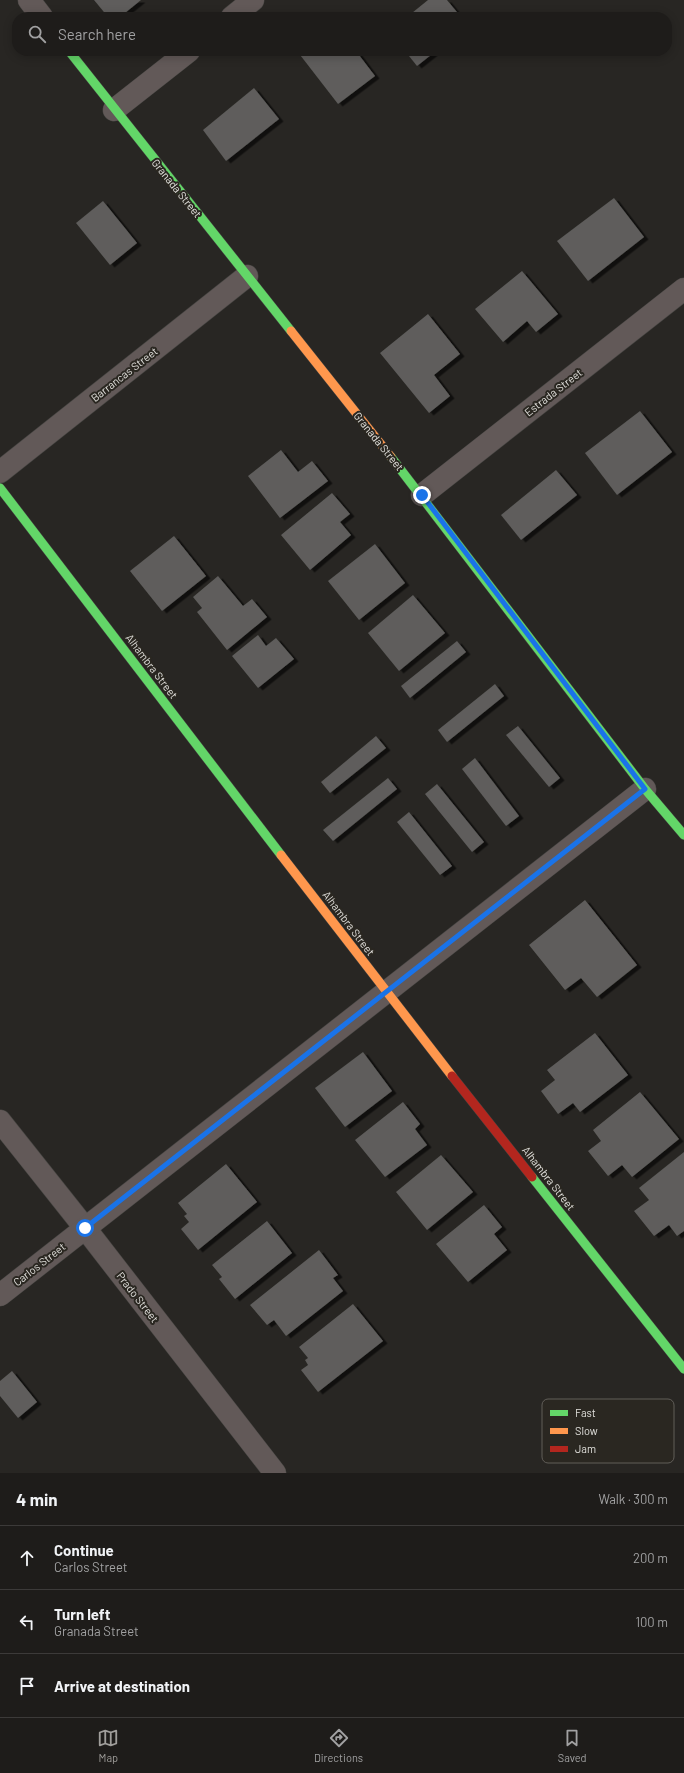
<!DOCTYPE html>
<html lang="en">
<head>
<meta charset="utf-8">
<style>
	body { margin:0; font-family:Barlow,sans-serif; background:#2b2927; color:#f1f3f6 }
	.stop { position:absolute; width:12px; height:12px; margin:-9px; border:3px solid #1a73e8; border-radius:50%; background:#fff }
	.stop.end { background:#1a73e8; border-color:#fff; box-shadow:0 1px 4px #0008 }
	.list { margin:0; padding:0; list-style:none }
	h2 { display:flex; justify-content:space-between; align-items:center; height:52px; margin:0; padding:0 16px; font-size:17px }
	h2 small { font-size:13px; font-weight:400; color:#a1a1a2 }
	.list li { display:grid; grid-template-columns:26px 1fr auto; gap:12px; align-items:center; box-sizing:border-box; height:64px; padding:0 16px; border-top:1px solid #3c3a39 }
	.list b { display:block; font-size:15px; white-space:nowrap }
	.list p { margin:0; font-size:13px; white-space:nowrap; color:#a1a1a2 }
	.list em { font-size:13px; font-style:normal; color:#a1a1a2 }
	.icon { flex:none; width:22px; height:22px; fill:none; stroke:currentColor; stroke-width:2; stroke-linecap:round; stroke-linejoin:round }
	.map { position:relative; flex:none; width:684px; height:1473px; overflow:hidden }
	.search { position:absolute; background:#1e1c1a; box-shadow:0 2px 10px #0003; left:12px; right:12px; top:12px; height:44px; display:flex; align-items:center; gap:10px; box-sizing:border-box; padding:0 14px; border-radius:16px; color:#a1a1a2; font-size:15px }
	.sheet { height:244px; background:#1e1c1a }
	nav { display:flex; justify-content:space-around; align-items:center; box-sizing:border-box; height:56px; border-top:1px solid #3c3a39; background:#1e1c1a; font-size:11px; color:#a1a1a2 }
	nav a { display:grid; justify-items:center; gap:2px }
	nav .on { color:#a09e9b }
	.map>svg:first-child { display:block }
</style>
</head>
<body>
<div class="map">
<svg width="684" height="1473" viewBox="0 0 684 1473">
	<defs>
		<filter id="shadow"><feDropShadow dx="4.5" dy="2.5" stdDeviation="0" flood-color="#0009"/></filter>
	</defs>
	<rect width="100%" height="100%" fill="#282623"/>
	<g fill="#5e5d5b" filter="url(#shadow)">
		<path d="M94,0H141L120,17H108Z"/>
		<path d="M428,0H447L461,17H407Z"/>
		<path d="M297,51H356L375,76L338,104Z"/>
		<path d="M405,51H436L417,66Z"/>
		<path d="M254,88L279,119L226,161L203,130Z"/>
		<path d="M614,198L644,237L588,281L557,241Z"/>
		<path d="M103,201L137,243L110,265L76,223Z"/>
		<path d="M522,271L558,314L536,332L527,321L503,342L475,309Z"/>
		<path d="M428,314L460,354L434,375L450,396L429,413L380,353Z"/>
		<path d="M640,411L672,452L617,495L585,453Z"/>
		<path d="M281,450L298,472L312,461L328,481L280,518L248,476Z"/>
		<path d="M556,470L577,495L521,540L501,515Z"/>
		<path d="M332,493L350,514L340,522L351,535L310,570L281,535Z"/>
		<path d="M174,536L206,576L162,611L130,571Z"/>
		<path d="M375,544L405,583L359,620L328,581Z"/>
		<path d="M218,576L243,606L252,599L267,617L227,650L197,612L202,608L193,597Z"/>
		<path d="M413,595L445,633L399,671L368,633Z"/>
		<path d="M258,635L266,646L276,638L294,659L258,688L232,656Z"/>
		<path d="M457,641L466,652L410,698L401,686Z"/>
		<path d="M495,684L504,696L447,742L438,730Z"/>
		<path d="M518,726L560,778L549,787L506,735Z"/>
		<path d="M376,736L386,748L330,793L321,782Z"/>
		<path d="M475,758L519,816L506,826L462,769Z"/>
		<path d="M388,778L397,789L333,841L323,830Z"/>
		<path d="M437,784L484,842L472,852L425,794Z"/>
		<path d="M409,812L452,866L440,875L397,822Z"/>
		<path d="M585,900L637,965L597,997L581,978L565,990L529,945Z"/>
		<path d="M595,1033L628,1075L580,1112L573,1103L558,1114L541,1091L555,1080L547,1070Z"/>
		<path d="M363,1052L392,1091L345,1127L315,1088Z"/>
		<path d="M640,1092L679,1139L632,1177L622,1165L608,1176L588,1151L601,1141L593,1130Z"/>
		<path d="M403,1102L420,1124L415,1129L427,1145L385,1177L355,1140Z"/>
		<path d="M684,1152V1231L677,1236L669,1225L654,1236L634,1211L649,1200L639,1188Z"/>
		<path d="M441,1155L473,1192L427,1230L396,1192Z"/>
		<path d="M226,1164L257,1202L198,1250L181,1229L189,1222L184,1216L187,1214L178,1203Z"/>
		<path d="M484,1205L502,1227L494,1234L507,1250L468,1282L436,1244Z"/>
		<path d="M267,1221L292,1253L235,1299L219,1279L222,1277L212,1265Z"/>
		<path d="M319,1250L338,1275L333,1278L343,1291L286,1336L274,1320L267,1325L250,1305Z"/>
		<path d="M353,1304L383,1341L318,1392L301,1370L308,1365L305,1360L308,1358L299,1347Z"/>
		<path d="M12,1371L37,1402L18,1418L0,1396V1381Z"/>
	</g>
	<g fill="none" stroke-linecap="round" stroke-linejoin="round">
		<defs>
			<g id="street">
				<path d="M29,0L42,17"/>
				<path d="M232,17L253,0"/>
				<path d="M114,110L189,51"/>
				<path d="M0,472L247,276"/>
				<path d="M422,495L684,289"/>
				<path d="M0,1121L85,1228L275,1473"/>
				<path d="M0,1295L645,789"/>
			</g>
			<g id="fast">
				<path d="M69,51L291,331"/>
				<path d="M391,457L645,789L684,835"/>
				<path d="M0,488L281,855"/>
				<path d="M532,1177L684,1369"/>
			</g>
			<g id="slow">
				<path d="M291,331L391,457"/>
				<path d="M281,855L452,1076"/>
			</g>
			<path id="jam" d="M452,1076L532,1177"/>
		</defs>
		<use href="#street" stroke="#454441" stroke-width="23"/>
		<use href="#fast" stroke="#454441" stroke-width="10"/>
		<use href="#slow" stroke="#454441" stroke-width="10"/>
		<use href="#jam" stroke="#454441" stroke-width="10"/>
		<use href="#street" stroke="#625958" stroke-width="22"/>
		<use href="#fast" stroke="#63d668" stroke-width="9"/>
		<use href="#slow" stroke="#ff974d" stroke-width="9"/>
		<use href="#jam" stroke="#b3261e" stroke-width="9"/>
	</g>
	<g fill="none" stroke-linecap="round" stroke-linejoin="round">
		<path stroke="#1a73e8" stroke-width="5" d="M85,1228L645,789L422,495"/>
	</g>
	<g text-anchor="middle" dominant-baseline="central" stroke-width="4" stroke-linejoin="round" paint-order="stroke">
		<g font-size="11" fill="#e0dfdb" stroke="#2a2721">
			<text transform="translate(177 188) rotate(51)">Granada Street</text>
			<text transform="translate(124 374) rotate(-38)">Barrancas Street</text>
			<text transform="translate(553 392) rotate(-38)">Estrada Street</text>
			<text transform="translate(379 441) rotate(51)">Granada Street</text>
			<text transform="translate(152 666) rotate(53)">Alhambra Street</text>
			<text transform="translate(349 923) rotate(53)">Alhambra Street</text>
			<text transform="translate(549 1178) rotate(52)">Alhambra Street</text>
			<text transform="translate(39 1264) rotate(-38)">Carlos Street</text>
			<text transform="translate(138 1297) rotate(52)">Prado Street</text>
		</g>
	</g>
	<rect x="542" y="1399" width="132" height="64" rx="6" fill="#2a2721" stroke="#615e59" stroke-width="1"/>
	<rect x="550" y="1410" width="18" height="6" fill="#63d668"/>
	<rect x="550" y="1428" width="18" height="6" fill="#ff974d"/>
	<rect x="550" y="1446" width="18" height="6" fill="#b3261e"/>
	<g font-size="11" fill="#e0dfdb">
		<text x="575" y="1417">Fast</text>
		<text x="575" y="1435">Slow</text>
		<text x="575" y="1453">Jam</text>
	</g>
</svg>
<div class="stop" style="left:85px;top:1228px"></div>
<div class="stop end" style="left:422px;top:495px"></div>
<div class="search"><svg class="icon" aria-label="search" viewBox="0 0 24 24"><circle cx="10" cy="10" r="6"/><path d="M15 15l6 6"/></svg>Search here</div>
</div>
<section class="sheet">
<h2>4 min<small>Walk · 300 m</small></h2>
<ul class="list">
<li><svg class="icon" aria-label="ahead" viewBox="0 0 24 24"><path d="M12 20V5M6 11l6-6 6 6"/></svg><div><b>Continue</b><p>Carlos Street</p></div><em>200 m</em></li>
<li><svg class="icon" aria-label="left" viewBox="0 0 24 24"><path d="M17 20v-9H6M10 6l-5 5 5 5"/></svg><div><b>Turn left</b><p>Granada Street</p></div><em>100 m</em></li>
<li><svg class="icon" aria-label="arrive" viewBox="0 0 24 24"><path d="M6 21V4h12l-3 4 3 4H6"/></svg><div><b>Arrive at destination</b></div></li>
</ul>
</section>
<nav>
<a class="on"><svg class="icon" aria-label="map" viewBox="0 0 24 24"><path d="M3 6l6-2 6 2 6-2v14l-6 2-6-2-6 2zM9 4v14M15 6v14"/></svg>Map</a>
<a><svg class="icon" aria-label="directions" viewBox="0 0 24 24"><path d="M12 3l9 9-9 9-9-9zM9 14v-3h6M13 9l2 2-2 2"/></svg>Directions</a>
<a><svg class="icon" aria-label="saved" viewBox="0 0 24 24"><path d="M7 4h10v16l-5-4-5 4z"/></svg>Saved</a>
</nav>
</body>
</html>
